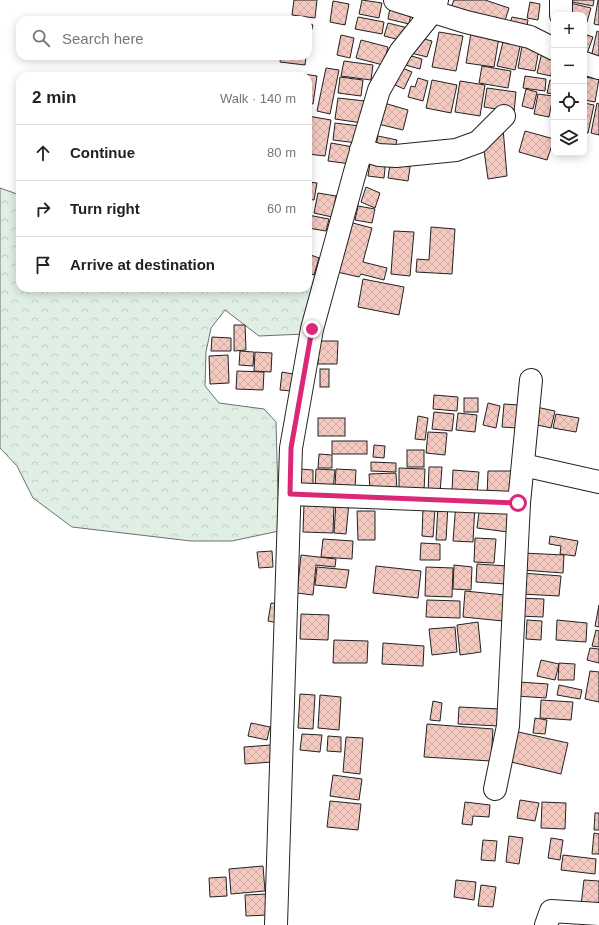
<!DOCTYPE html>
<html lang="en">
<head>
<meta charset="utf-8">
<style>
	body { margin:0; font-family:Arial,sans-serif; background:#f2f2f2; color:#222 }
	.controls { position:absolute; right:12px; top:12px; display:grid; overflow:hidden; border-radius:8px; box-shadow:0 2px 10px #0003 }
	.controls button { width:36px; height:36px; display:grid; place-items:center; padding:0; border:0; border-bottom:1px solid #e0e0e0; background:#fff; color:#222; font:20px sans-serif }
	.stop { position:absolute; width:12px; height:12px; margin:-9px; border:3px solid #db2777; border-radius:50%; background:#fff }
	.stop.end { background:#db2777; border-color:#fff; box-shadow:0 1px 4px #0008 }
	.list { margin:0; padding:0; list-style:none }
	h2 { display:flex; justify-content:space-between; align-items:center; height:52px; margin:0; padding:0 16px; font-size:17px }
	h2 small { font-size:13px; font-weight:400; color:#767676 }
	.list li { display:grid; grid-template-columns:26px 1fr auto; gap:12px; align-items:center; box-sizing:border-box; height:56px; padding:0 16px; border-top:1px solid #e0e0e0 }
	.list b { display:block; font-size:15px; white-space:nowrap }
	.list em { font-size:13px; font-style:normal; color:#767676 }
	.icon { flex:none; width:22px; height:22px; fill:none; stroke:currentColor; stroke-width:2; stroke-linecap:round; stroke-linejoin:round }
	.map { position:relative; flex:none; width:599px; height:925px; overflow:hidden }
	.search { position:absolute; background:#fff; box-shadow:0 2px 10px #0003; left:16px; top:16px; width:296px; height:44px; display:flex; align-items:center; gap:10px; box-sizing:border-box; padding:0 14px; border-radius:12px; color:#767676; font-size:15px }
	.panel { position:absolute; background:#fff; box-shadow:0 2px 10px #0003; left:16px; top:72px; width:296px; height:220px; border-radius:12px }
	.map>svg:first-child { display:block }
</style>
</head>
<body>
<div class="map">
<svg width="599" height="925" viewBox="0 0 599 925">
	<defs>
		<pattern id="forest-crowns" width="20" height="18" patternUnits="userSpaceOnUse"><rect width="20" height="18" fill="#e0efe3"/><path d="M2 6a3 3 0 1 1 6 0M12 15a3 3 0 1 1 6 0" fill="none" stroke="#c0cdc2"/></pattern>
		<pattern id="building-cross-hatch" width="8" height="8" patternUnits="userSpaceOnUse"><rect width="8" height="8" fill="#f3c9c0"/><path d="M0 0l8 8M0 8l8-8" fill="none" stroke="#d0aca5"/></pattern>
	</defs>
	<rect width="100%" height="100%" fill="#fff"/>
	<path fill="url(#forest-crowns)" stroke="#6f6f6f" d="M0,188L20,195V288H308V280L319,285L305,334L259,336L225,310L211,328L206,352L205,386L219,403L264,409L276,422L279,531L232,541H191L72,527L33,498L17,466L0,448Z"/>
	<g fill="url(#building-cross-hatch)" stroke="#222">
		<path d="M294,0H317L315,18L292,15Z"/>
		<path d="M362,0L382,3L379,18L359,14Z"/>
		<path d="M454,0H485L509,8L503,27L450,10Z"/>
		<path d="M573,0H594L593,6L572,2Z"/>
		<path d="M598,0H599V25L594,24Z"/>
		<path d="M333,1L349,4L345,25L330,22Z"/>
		<path d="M530,2L540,4L538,20L527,18Z"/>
		<path d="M570,3L591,8L587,22L584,21V15H567Z"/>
		<path d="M390,8L411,14L409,24L388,19Z"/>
		<path d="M358,17L384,22L382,34L355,29Z"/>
		<path d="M512,17L528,20L526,31L509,27Z"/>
		<path d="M308,23L313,25L310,36L308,35Z"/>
		<path d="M388,23L408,28L404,41L384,36Z"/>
		<path d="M597,31L599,32V59L591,58Z"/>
		<path d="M439,32L463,36L456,71L432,67Z"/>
		<path d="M471,33L499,37L494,67L466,63Z"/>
		<path d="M584,34L593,37L585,59H584Z"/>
		<path d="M341,35L354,38L350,58L337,55Z"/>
		<path d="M416,37L432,41L427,57L411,53Z"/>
		<path d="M504,38L521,42L515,70L497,66Z"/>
		<path d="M361,40L388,47L383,65L356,58Z"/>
		<path d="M522,46L539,49L535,71L518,68Z"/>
		<path d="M542,52L554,54L551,76L537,73Z"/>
		<path d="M408,55L422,59L420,69L405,65Z"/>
		<rect x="229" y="56" width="18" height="3"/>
		<path d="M281,56H306L305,65L280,62Z"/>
		<path d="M344,61L373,65L371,80L341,76Z"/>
		<path d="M482,66L511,71L508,88L479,83Z"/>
		<path d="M400,67L412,72L404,89L393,84Z"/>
		<path d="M326,68L339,70L330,114L317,111Z"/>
		<path d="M297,73L317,76L313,104L308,103V76H297Z"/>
		<path d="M525,76L546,79L545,91L523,88Z"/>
		<path d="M340,77L363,80L361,96L338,93Z"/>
		<path d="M584,77L599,79L595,102L584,100Z"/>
		<path d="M418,78L428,81L423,101L408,97L411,86L415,87Z"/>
		<path d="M432,80L457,85L451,113L426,108Z"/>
		<path d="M550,80L554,81V94L547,93Z"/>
		<path d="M460,81L485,85L480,116L455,112Z"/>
		<path d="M487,88L516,92L514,112L484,107Z"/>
		<path d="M526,89L537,92L533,109L522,106Z"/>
		<path d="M538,94L553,96L549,117L534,114Z"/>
		<path d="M338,98L365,101L362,123L335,119Z"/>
		<path d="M384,103L408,110L403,130L378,124Z"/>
		<path d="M584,103L594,105L588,133L584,132Z"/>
		<path d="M597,103L599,104V135L591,133Z"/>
		<path d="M308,116L331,120L325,156L308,154Z"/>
		<path d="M335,123L360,126L357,143L333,140Z"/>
		<path d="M503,128L507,176L488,179L483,143Z"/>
		<path d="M525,131L554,139L547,160L519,152Z"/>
		<path d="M378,136L397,140L393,155L375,150Z"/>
		<path d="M331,143L353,147L351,164L328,161Z"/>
		<path d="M371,156L386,159L384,178L368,176Z"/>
		<path d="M391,157L411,160L408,181L388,178Z"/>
		<path d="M308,182L317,183L314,200L308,199Z"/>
		<path d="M366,187L380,193L375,208L361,202Z"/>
		<path d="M318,193L336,196L332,217L314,213Z"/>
		<path d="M358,206L375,209L372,223L355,220Z"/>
		<path d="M308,215L329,219L326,231L308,228Z"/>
		<path d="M349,222L372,228L363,262L387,268L384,280L361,274L359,277L337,272Z"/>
		<path d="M431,227L455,229L452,274L416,272L417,259L429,260Z"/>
		<path d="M394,231L414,232L410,276L391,274Z"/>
		<path d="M308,254L319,258L314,275L308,273Z"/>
		<path d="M363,279L404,287L399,315L358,307Z"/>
		<path d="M234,325H245L246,350L234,351Z"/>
		<path d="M212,337L231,338V351H211Z"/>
		<path d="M318,341H338L337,364H318Z"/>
		<path d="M240,351L254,352L253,366L239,365Z"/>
		<path d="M255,352L272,353L271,372L254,371Z"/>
		<path d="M228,355L229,383L210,384L209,356Z"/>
		<rect x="320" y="369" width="9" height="18"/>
		<path d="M237,371L264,372L263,390L236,389Z"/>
		<path d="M282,372L293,374L291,391L280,390Z"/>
		<path d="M434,395L458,397L457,411L433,409Z"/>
		<rect x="464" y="398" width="14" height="14"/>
		<path d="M488,403L500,406L496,428L483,425Z"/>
		<path d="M504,404L519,405L517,428L502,427Z"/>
		<path d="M536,407L555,411L551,428L533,424Z"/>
		<path d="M434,412L454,414L452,431L432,429Z"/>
		<path d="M458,413L477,415L475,432L456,430Z"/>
		<path d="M556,414L579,418L576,432L553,428Z"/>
		<path d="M418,416L428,418L425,440L415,439Z"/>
		<rect x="318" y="418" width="27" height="18"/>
		<path d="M428,432L447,433L445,455L426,453Z"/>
		<rect x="332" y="441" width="35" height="13"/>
		<path d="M374,445L385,446L384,458L373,457Z"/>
		<rect x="407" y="450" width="17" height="17"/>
		<path d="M319,454L332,455V468H318Z"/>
		<path d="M371,462L396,463V472L371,471Z"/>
		<path d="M429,467H442L440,493H428Z"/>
		<path d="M399,468L425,469L424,491H399Z"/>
		<path d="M300,469L313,470V489L299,488Z"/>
		<path d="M316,469L335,470L333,490L315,488Z"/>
		<path d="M336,469L356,470L355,488L335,486Z"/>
		<path d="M453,470L479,472L477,493L452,491Z"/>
		<path d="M488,471H513L512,497L487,496Z"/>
		<path d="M396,473L397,490H370L369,474Z"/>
		<path d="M336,502L349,503L346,534L334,533Z"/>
		<path d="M456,503L475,504L473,542L453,541Z"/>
		<path d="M304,504H334L333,533L303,532Z"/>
		<path d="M438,505H448L446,540H436Z"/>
		<path d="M480,505L511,509L508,532L477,528Z"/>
		<path d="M423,508L435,509L433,537L422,536Z"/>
		<path d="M357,511H375V540H358Z"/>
		<path d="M550,536L578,541L575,556L560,554L561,546L549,544Z"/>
		<path d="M475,538L496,539L494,563L474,562Z"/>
		<path d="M323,539L353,541L352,559L321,557Z"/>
		<path d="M421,543L440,544V560H420Z"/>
		<path d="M272,551L273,567L259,568L257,552Z"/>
		<path d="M523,553L564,555L563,573L522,570Z"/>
		<path d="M301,555L336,559L335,567L316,565L313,595L297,593Z"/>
		<path d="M477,564L508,566L506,584L476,582Z"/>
		<path d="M454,565L472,567L471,590L453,589Z"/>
		<path d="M376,566L421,571L418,598L373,593Z"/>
		<path d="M317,567L349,570L346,588L315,585Z"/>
		<path d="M426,567L453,568L452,597L425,596Z"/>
		<path d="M522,573L561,576L559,596L521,594Z"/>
		<path d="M465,591L505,595L503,621L463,617Z"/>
		<path d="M519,598L544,599L543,617L518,616Z"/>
		<path d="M427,600L460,601V618L426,617Z"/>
		<path d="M271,603L281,604L278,623L268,621Z"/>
		<path d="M599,605V627L595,626Z"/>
		<path d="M301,614L329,615L328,640L300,639Z"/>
		<path d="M527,620L542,621L541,640L526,639Z"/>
		<path d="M557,620L587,623L586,642L556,640Z"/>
		<path d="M478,622L481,652L460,655L457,625Z"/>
		<path d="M455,627L457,652L432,655L429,629Z"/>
		<path d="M596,630L599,631V647L592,646Z"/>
		<path d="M334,640L368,641L367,663H333Z"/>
		<path d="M383,643L424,646L423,666L382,664Z"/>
		<path d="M590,648L599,649V663L587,660Z"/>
		<path d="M541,660L559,664L555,680L537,676Z"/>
		<path d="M559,663L575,664L574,680H558Z"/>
		<path d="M590,671L599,672V702L585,699Z"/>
		<path d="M519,682L548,684L546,698L517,696Z"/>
		<path d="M559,685L582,690L580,699L557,695Z"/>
		<path d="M300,694L315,695L313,729L298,728Z"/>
		<path d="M320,695L341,697L339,730L318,728Z"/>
		<path d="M541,700L573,702L571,720L540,718Z"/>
		<path d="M433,701L442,703L440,721L430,720Z"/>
		<path d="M459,707L500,709L499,726L458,724Z"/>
		<path d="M535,718L547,720L545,734L533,733Z"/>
		<path d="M251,723L270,727L267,740L248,736Z"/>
		<path d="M427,724L493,729L491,761L424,757Z"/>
		<path d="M514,731L568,743L561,774L507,761Z"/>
		<path d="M302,734L322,735L320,752L300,750Z"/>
		<path d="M328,736L341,737V752L327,751Z"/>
		<path d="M346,737L363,738L360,774L343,772Z"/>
		<path d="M271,745L272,762L245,764L244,747Z"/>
		<path d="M333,775L362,779L359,800L330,796Z"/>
		<path d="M520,800L539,803L535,821L517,818Z"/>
		<path d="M330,801L361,804L358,830L327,827Z"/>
		<path d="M465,802L490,805L489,817L473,816L472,825L462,824Z"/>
		<path d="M542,802L566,803L565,829L541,828Z"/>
		<path d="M595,813H599V830H594Z"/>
		<path d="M594,833L599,834V854H592Z"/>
		<path d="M509,836L523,838L519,864L506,862Z"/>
		<path d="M551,838L563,840L560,860L548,858Z"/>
		<path d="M483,840L497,841L495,861L481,860Z"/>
		<path d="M563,855L596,859L595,874L561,870Z"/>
		<path d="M263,866L265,891L231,894L229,869Z"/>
		<path d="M226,877L227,896L210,897L209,878Z"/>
		<path d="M456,880L476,882L474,900L454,897Z"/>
		<path d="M584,880L599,881V907L581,905Z"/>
		<path d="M481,885L496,887L493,907L478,906Z"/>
		<path d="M267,894L268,915L246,916L245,895Z"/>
	</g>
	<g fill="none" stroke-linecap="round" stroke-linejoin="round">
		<defs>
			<g id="minor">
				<path d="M395,0L466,22L530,37L554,49"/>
				<path d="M561,0V15"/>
				<path d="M584,63L599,68"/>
				<path d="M361,150L379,155L396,156L456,150L478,142L504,116"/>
				<path d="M523,465L599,482"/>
				<path d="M290,494L519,503"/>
				<path d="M495,789L508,726L519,503L531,380"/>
				<path d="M276,925L291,448L312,329L355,172L379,90L401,51L433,11L437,0"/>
				<path d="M546,925L551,911L599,914"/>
			</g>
		</defs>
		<use href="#minor" stroke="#222" stroke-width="24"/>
		<use href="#minor" stroke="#fff" stroke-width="22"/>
	</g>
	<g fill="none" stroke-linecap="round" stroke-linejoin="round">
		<path stroke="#db2777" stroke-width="5" d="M312,329L291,448L290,494L518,503"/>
	</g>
</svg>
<div class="controls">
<button>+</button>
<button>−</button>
<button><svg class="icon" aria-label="locate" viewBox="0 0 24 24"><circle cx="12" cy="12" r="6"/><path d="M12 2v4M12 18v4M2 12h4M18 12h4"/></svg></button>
<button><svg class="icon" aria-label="layers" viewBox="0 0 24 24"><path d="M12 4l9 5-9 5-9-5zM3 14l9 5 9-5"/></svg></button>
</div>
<div class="stop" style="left:518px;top:503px"></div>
<div class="stop end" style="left:312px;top:329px"></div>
<div class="search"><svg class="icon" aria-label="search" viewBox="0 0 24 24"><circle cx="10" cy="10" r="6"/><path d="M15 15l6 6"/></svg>Search here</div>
<section class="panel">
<h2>2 min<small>Walk · 140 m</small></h2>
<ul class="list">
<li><svg class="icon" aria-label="ahead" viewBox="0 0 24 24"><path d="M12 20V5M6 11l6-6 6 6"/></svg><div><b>Continue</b></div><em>80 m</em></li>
<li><svg class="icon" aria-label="right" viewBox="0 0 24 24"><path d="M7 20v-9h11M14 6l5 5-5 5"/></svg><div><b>Turn right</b></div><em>60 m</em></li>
<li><svg class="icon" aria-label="arrive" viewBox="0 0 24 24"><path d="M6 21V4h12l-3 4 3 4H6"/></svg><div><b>Arrive at destination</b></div></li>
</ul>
</section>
</div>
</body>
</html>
